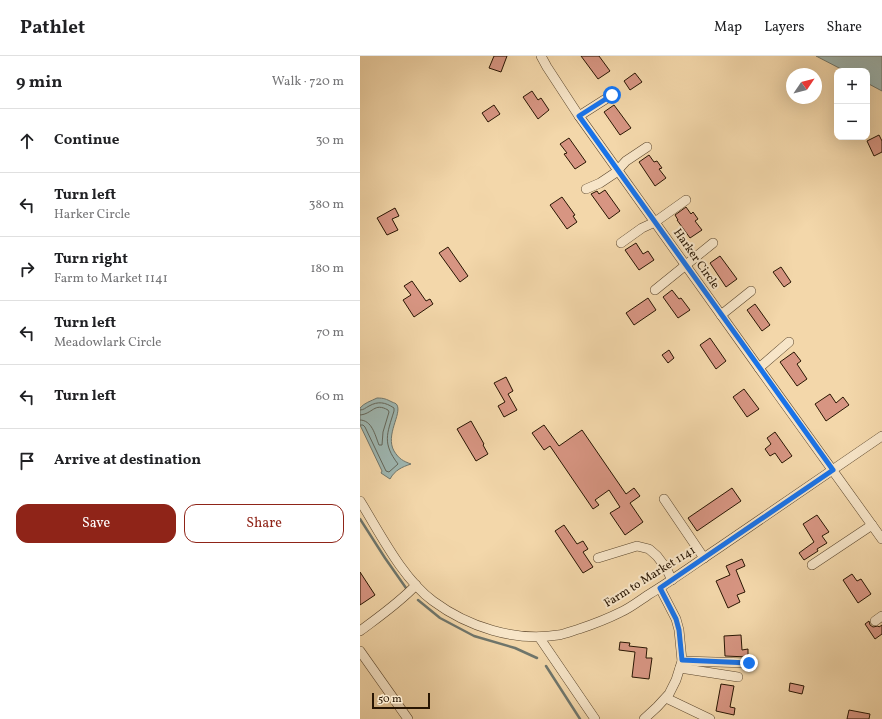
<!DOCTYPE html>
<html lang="en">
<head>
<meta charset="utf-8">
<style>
	body { margin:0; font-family:Vollkorn,serif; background:#f6f6f6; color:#202124 }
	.controls { position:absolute; right:12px; top:12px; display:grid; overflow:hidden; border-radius:8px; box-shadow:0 4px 16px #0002 }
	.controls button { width:36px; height:36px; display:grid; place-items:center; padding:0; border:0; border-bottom:1px solid #e0e0e0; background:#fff; color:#202124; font:20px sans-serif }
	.compass { position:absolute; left:426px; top:12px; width:36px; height:36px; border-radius:50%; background:#fff; box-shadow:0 4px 16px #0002; rotate:55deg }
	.scale { position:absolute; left:12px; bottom:10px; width:58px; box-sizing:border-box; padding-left:4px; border:2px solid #281502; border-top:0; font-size:11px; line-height:14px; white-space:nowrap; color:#281502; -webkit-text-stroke:3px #f7e5c8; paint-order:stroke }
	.stop { position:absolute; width:12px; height:12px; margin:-9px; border:3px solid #1a73e8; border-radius:50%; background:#fff }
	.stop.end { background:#1a73e8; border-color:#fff; box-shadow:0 1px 4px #0008 }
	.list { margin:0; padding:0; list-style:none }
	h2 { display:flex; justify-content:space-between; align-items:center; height:52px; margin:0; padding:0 16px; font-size:17px }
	h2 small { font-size:13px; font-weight:400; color:#757577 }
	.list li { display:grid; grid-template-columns:26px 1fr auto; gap:12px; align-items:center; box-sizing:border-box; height:64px; padding:0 16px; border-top:1px solid #e0e0e0 }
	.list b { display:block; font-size:15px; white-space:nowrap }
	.list p { margin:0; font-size:13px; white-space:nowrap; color:#757577 }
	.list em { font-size:13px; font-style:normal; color:#757577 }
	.actions { display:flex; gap:8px; padding:12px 16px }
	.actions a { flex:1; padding:9px 0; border:1px solid #8f2418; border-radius:12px; text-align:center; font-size:14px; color:#8f2418 }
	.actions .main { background:#8f2418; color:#fff }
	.icon { flex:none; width:22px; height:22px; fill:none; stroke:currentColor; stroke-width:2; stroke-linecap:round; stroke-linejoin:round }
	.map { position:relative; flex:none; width:522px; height:663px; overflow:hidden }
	header { display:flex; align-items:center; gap:24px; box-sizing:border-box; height:56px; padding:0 20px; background:#fff; border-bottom:1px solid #e0e0e0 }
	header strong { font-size:19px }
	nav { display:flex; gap:22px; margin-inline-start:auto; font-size:14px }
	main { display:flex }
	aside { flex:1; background:#fff }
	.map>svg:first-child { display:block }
</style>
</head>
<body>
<header>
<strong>Pathlet</strong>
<nav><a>Map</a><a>Layers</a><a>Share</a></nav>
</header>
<main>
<aside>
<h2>9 min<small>Walk · 720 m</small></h2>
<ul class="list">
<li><svg class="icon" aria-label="ahead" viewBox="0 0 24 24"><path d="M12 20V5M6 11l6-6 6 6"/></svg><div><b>Continue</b></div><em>30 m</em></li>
<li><svg class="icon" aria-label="left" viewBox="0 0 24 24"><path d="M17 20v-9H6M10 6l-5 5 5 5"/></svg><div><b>Turn left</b><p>Harker Circle</p></div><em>380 m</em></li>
<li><svg class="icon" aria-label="right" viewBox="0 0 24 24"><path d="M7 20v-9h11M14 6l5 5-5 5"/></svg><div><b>Turn right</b><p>Farm to Market 1141</p></div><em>180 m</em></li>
<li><svg class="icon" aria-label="left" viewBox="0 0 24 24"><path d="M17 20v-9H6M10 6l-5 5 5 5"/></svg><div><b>Turn left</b><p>Meadowlark Circle</p></div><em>70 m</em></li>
<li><svg class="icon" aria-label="left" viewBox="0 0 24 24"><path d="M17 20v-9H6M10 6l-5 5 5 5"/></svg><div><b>Turn left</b></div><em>60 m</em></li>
<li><svg class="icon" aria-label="arrive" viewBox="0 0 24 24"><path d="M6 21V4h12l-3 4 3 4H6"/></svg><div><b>Arrive at destination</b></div></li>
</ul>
<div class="actions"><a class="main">Save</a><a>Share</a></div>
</aside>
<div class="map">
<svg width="522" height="663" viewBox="0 0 522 663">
	<rect width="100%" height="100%" fill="#f3d7aa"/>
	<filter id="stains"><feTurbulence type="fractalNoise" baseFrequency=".005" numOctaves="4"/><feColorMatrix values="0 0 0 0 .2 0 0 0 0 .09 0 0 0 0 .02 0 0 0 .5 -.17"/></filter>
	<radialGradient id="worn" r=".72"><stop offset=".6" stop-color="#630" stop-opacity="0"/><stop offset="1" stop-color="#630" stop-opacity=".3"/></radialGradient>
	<g fill="#9eb7b2" stroke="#6f766c">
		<path d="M456,0H522V35L507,27V15H485Z"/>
		<path d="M17,342C24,342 26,343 32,346C34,347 36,347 37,349C42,358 25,379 34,395C39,403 43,405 51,408C42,411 35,414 30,423L21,417L22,415L0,369V352C4,347 11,345 17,342Z"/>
	</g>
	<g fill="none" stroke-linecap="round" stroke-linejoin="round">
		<g stroke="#63665a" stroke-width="1">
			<path d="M0,354C4,354 5,352 9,350C18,345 25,346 34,352V355C27,378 22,387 38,408L29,416L26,415L5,371L3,369H0"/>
			<path d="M0,359C13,358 14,346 28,354L29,356L23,376L22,389H19C15,379 12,364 0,364"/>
		</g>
		<g stroke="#6f766c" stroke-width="2.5">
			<path d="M0,463L25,502L46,532"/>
			<path d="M58,544L80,562L114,580L155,592L177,602"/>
			<path d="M186,610L220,663"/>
		</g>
	</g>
	<g fill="#d79582" stroke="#281502">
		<path d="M134,0H147L141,16L129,12Z"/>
		<path d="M221,0H239L250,15L238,23Z"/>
		<path d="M275,17L282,26L270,34L264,25Z"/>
		<path d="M172,35L178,44L181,42L189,54L178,63L163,41Z"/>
		<path d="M134,49L140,58L128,66L122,57Z"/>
		<path d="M254,49L271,72L260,79L244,56Z"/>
		<path d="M519,79L522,85V96L514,100L507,85Z"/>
		<path d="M209,82L226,106L215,113L204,98L207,97L200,88Z"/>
		<path d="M289,99L294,106L297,105L302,112L299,113L306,122L295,130L279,106Z"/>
		<path d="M245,134L260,155L249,163L231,138L237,135L239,138Z"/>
		<path d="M202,141L215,159L213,160L217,166L207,173L190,149Z"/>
		<path d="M326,151L331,158L333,156L338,163L335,165L342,174L330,182L317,164H318L315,159Z"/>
		<path d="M35,152L39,160L32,163L38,174L27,179L17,162Z"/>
		<path d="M276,187L283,198L288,195L294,204L279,214L265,194Z"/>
		<path d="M88,191L108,220L100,226L79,197Z"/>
		<path d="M360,200L377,223L366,231L350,207Z"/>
		<path d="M421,211L431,226L424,231L413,216Z"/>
		<path d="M52,225L66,245L70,243L73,248L54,261L43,244L51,239L44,230Z"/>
		<path d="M312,234L319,243L321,242L330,254L318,262L303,241Z"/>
		<path d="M288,242L296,254L274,269L266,257Z"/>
		<path d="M395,248L410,269L402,275L387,254Z"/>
		<path d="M350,282L366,305L356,313L340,289Z"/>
		<path d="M309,294L314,302L308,307L302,299Z"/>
		<path d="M434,296L441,305L437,308L447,323L437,330L420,306Z"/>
		<path d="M146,321L153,335L148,338L157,354L144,361L138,350L145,346L134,327Z"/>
		<path d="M384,333L399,353L387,361L373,341Z"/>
		<path d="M470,338L476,347L483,341L489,349L466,365L455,348Z"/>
		<path d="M111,365L124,388L123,389L128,398L116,405L97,373Z"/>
		<path d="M184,369L199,390L222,374L266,438L274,432L280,440L270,447L283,466L265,479L250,457L260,451L249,434L235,444L239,449L233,453L190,390L184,394L172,377Z"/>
		<path d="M415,376L432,400L422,407L415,397L410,400L405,393L411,388L407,382Z"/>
		<path d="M372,432L381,445L337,475L328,462Z"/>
		<path d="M457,459L469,476L462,480L467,487L457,493L458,495L444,504L439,497L454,486L443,468Z"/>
		<path d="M204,469L217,488L223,485L228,493L223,496L233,511L223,517L195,475Z"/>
		<path d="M382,503L385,510L376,514L385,536L377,539L380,546L368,552L356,525L370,519L366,510Z"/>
		<path d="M0,516L15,539L0,549Z"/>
		<path d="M492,518L497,525L501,523L511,538L498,547L483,524Z"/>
		<path d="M509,565L510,569L513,571L518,570L519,571L522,569V578L515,583L505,568Z"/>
		<path d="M381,579L382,594L388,593V601L365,600L364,580Z"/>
		<path d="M260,586L270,587L269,590L287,592L286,602H292L289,623L272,621L275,596L259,594Z"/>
		<path d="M430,627L444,630L442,638L429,635Z"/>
		<path d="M361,628L374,630L370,651L375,652L374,659L356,655Z"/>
		<path d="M489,654L510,658L509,663H487Z"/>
	</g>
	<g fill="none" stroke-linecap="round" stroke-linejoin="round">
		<defs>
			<g id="minor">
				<path d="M181,0L187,11L219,60L399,312L522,483"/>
				<path d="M219,60L252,39"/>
				<path d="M226,133L240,127L255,117L266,105L287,91"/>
				<path d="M261,187L282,172L295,166L326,144"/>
				<path d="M295,234L353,187"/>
				<path d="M361,259L391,235"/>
				<path d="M399,312L429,286"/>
				<path d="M304,443L344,502"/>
				<path d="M0,445C20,477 42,522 73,545C108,571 155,586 198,579C205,578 212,575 219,573C234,568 247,563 261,556C270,552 279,545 288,539C313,524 336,507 360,491C414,454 468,417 522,380"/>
				<path d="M238,502L277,490L289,493L297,500L306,512L312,524"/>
				<path d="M452,509L512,469"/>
				<path d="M515,565L522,560"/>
				<path d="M0,575C20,560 39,547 56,529"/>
				<path d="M179,581L235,663"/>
				<path d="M0,595L48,663"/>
				<path d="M322,605L389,607"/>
				<path d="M320,612L378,621"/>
				<path d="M306,642L350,663"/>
				<path d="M284,663L297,651L309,638L316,624L322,605L319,574L316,563L300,532"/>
			</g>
		</defs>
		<use href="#minor" stroke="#5b462c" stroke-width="10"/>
		<use href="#minor" stroke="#f7e5c8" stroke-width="9"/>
	</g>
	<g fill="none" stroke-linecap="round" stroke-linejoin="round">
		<path stroke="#1a73e8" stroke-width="5" d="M252,39L219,60L473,414L300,532L316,563L319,574L322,604L389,607"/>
	</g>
	<g text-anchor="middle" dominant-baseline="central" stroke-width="4" stroke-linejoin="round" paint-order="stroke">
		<g font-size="12" fill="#281502" stroke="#f7e5c8">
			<text transform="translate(336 203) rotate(55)">Harker Circle</text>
			<text transform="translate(290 521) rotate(-32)">Farm to Market 1141</text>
		</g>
	</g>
	<rect width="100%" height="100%" filter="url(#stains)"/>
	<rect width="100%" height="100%" fill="url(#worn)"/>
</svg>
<div class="controls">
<button>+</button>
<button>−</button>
</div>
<svg class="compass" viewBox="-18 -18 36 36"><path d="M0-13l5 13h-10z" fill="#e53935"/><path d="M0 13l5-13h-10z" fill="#757577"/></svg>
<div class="scale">50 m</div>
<div class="stop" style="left:252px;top:39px"></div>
<div class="stop end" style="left:389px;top:607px"></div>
</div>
</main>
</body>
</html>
